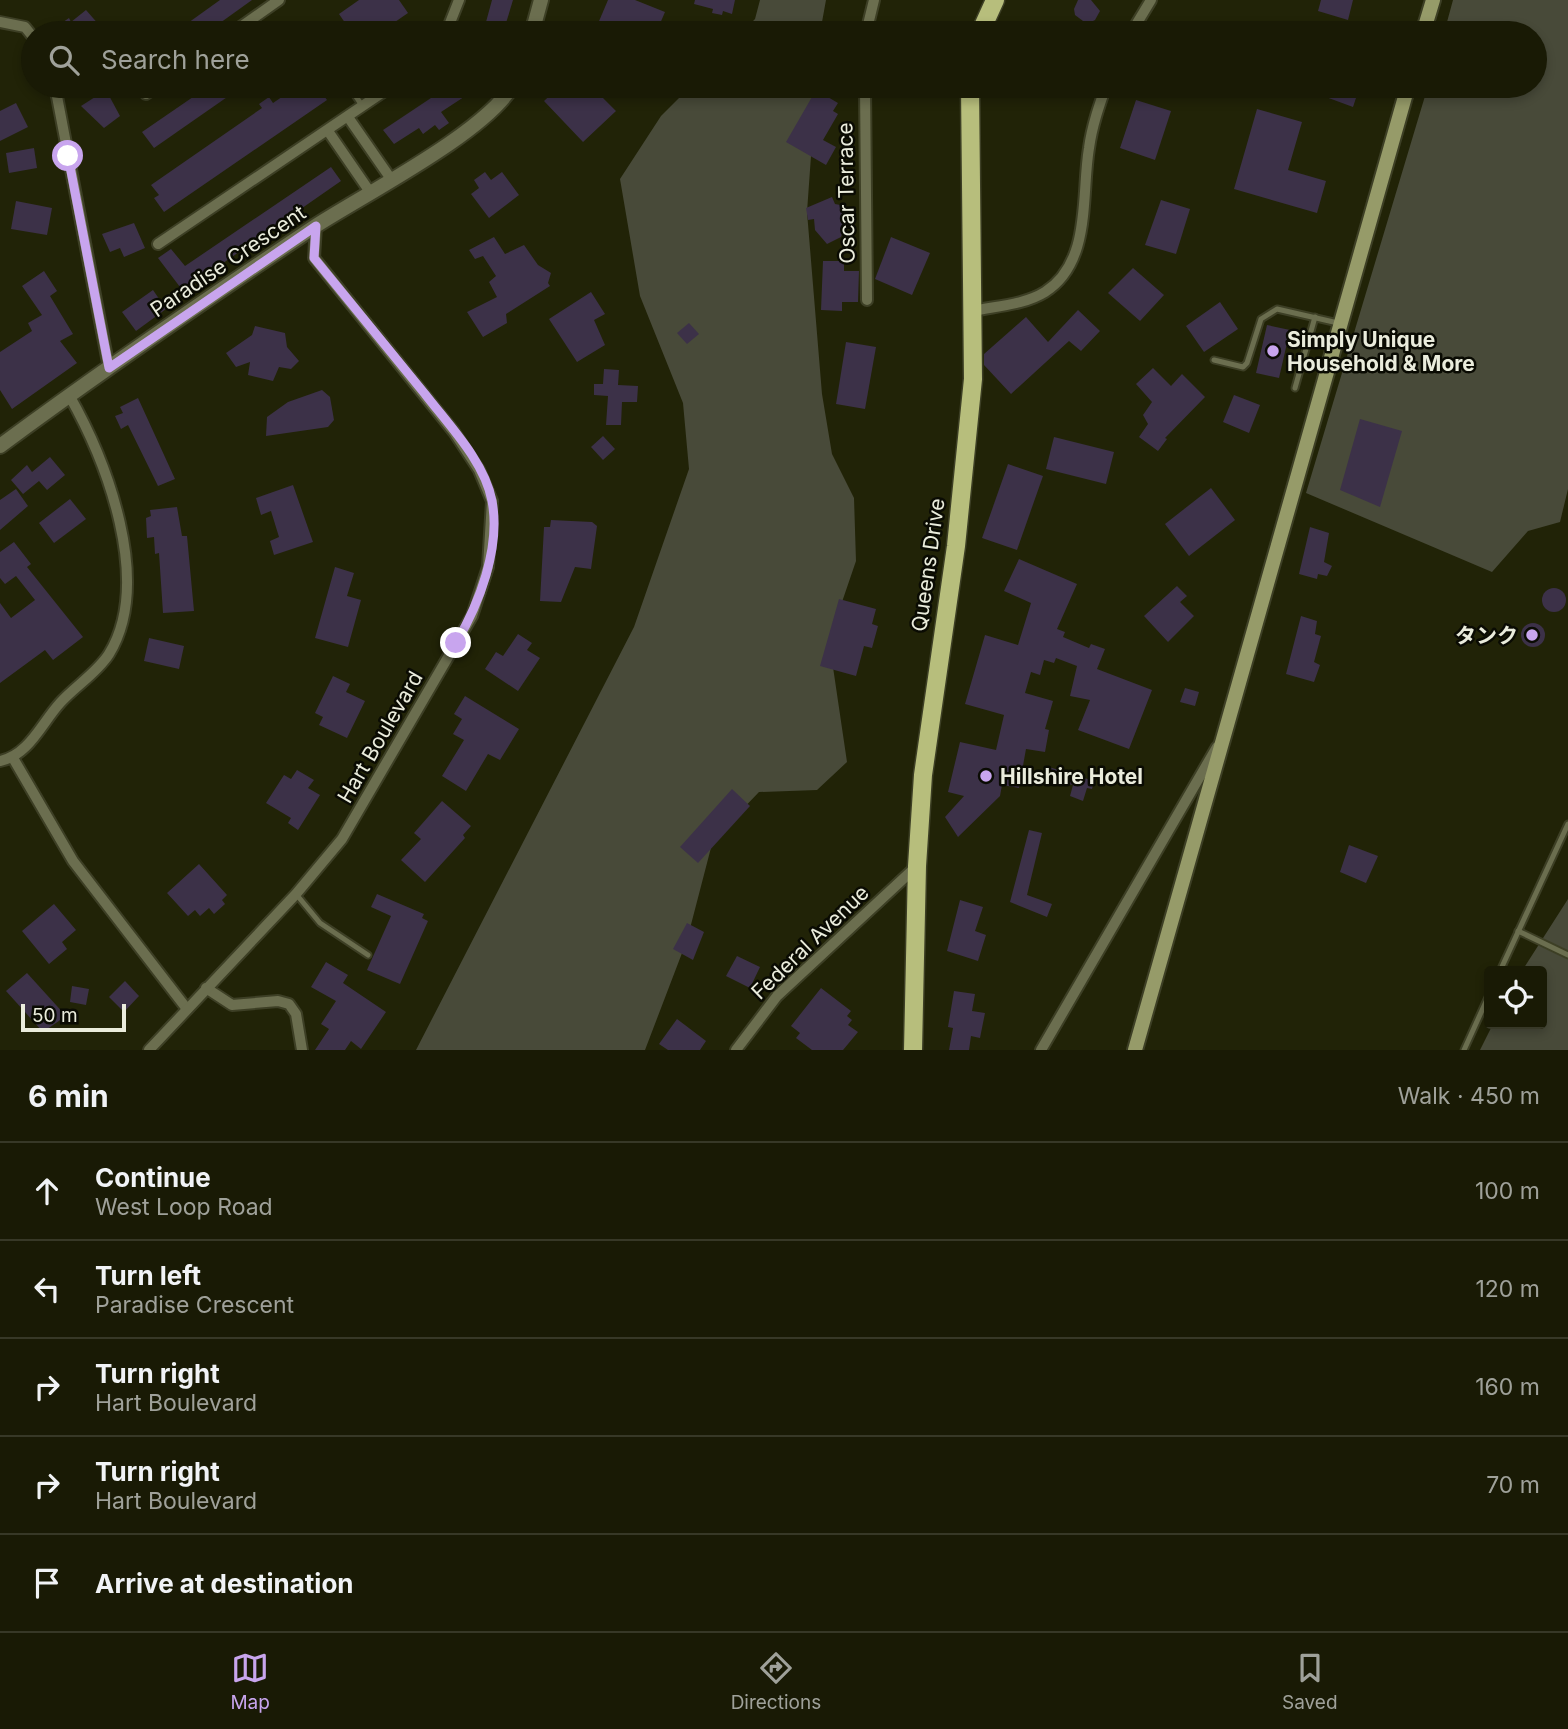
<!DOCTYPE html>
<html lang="en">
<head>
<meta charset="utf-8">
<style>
	body { margin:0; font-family:Inter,"Noto Sans JP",sans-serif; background:#22230f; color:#f1f3f6 }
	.controls { position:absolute; right:21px; bottom:21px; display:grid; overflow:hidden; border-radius:7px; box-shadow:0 4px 10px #0003 }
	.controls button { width:63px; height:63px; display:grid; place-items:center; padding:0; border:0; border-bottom:2px solid #373827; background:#191a05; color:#f1f3f6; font:35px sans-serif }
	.scale { position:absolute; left:21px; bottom:18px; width:105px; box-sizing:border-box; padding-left:7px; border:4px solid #eaecdc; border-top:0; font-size:19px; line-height:24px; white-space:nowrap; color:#eaecdc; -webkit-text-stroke:5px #0a0b03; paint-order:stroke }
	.stop { position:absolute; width:21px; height:21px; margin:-16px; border:5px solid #c8a5ee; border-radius:50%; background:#fff }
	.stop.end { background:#c8a5ee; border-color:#fff; box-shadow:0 2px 7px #0008 }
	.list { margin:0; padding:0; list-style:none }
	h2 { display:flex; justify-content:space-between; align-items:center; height:91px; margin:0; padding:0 28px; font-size:30px }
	h2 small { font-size:23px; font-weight:400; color:#9fa19a }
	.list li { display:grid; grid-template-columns:46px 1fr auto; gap:21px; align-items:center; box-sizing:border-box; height:98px; padding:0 28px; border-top:2px solid #373827 }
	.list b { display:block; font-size:26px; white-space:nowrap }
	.list p { margin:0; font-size:23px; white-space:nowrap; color:#9fa19a }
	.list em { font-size:23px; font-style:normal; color:#9fa19a }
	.icon { flex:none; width:38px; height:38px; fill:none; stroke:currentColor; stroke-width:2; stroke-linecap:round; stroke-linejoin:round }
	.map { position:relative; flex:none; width:1568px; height:1050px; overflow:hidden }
	.search { position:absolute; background:#191a05; box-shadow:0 4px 10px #0003; left:21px; right:21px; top:21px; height:77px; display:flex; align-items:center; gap:18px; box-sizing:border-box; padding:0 24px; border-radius:38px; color:#9fa19a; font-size:26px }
	.sheet { height:581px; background:#191a05 }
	nav { display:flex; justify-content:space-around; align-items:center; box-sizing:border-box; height:98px; border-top:2px solid #373827; background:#191a05; font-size:19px; color:#9fa19a }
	nav a { display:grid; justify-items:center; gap:4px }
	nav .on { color:#c8a5ee }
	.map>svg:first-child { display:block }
</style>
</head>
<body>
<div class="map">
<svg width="1568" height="1050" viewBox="0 0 1568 1050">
	<rect width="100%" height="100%" fill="#212307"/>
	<g fill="#484a39">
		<path d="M760,0H826L820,33H741L755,19Z"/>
		<path d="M1453,0H1568V489L1560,522L1528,531L1492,572L1306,493L1428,86H1535V33H1444Z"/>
		<path d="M691,86H816L807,212L822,394L832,454L854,498L856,561L829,640L847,762L817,790L759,792L713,840L687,940L645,1050H416L634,627L689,469L683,403L640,296L620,179L661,116Z"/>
		<path d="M1568,899V1050H1480L1493,1024H1542V971H1522Z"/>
	</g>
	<g fill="#3c3148">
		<path d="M220,0H252L206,33H174Z"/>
		<path d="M359,0H399L408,13L379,33H352L339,14Z"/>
		<path d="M492,0H513L503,33H483Z"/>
		<path d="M608,0H635L665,12L656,33H594Z"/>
		<path d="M695,0H735L732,14L723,11L722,15L712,13L713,9L694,4Z"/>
		<path d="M1078,0H1091L1100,11L1095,20L1087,24L1075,15L1074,9Z"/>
		<path d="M1321,0H1353L1348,20L1318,11Z"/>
		<path d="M86,10L100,26L91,33H47L69,18L71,22Z"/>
		<path d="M209,86H243L154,148L142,132Z"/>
		<path d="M298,86H317L327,100L164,212L154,198L159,195L151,185L262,108L259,104L269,97L273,103Z"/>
		<path d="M449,86H465L470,93L441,112L449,123L439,130L435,125L423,134L419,128L394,144L383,130Z"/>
		<path d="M560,86H604L609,91L603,98L616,111L583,142L544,101Z"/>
		<path d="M1296,86H1360L1353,107Z"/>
		<path d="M106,90L120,116L104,128L81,106Z"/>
		<path d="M816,90L838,103L833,111L838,114L823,140L836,147L826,165L786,142Z"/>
		<path d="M1136,100L1171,111L1155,160L1120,148Z"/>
		<path d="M16,103L28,127L0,141V111Z"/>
		<path d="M1257,109L1302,122L1288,170L1326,181L1317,213L1234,189Z"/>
		<path d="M34,148L37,168L9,173L6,153Z"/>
		<path d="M331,167L341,181L183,291L158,258L171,249L185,266Z"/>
		<path d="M485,172L491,180L502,172L519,195L489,218L471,194L479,188L474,180Z"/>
		<path d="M832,197L835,204L846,206L848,214L841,237L827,244L815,230L814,219L808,220L806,208Z"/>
		<path d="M1161,200L1190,209L1176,254L1145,245Z"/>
		<path d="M16,201L52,208L47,235L11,229Z"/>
		<path d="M134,223L145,248L124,257L120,248L110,252L102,234Z"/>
		<path d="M494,237L505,254L524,245L538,265L551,273L548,283L550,286L506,314L507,323L483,337L467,312L497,297L489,282L496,276L483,256L475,259L469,250Z"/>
		<path d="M891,237L930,253L912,295L875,279Z"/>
		<path d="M823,261H844V271H859L858,302H842V311L821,310Z"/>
		<path d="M1133,268L1164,295L1140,321L1108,293Z"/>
		<path d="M44,271L57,291L50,296L73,334L60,341L77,363L12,409L0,390V352L32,331L28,323L42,315L22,286Z"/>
		<path d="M153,290L166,309L136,331L122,312Z"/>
		<path d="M591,292L605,314L594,320L605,345L577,362L549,319Z"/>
		<path d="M1220,302L1238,329L1204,352L1186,326Z"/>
		<path d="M1078,310L1100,331L1081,351L1069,341L1011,394L984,365V354L1026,317L1048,342Z"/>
		<path d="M689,323L699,334L687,344L677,333Z"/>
		<path d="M1267,325L1290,330L1279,378L1256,373Z"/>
		<path d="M255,326L285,333L287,347L299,361L291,369L279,367L273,381L248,375L250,362L236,367L226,353L252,335Z"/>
		<path d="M846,342L876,347L865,409L836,404Z"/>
		<path d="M1153,368L1171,386L1182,374L1205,397L1165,438L1167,439L1158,451L1139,437L1148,424L1143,415L1152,402L1136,384Z"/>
		<path d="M604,369L619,370L618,385L638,386L637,402H622L621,425H606L608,396L594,395V384H603Z"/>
		<path d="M322,390L330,397L334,420L328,427L266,436L267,417L288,402Z"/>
		<path d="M1234,395L1260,405L1249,433L1223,422Z"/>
		<path d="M138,398L175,479L158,486L128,425L121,429L115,416L123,413L120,407Z"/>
		<path d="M1360,419L1402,431L1380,507L1340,490Z"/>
		<path d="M603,436L615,449L603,460L591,447Z"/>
		<path d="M1054,437L1114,452L1106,484L1046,469Z"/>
		<path d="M50,457L65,475L47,490L39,481L23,494L11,480L27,465L32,472Z"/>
		<path d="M1008,464L1043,476L1017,550L982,538Z"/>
		<path d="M293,485L313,542L274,555L270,541L279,537L271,511L261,515L256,498Z"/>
		<path d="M1211,488L1235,520L1189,556L1165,524Z"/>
		<path d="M16,489L28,506L0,530V500Z"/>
		<path d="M70,499L86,519L54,543L39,523Z"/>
		<path d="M177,507L182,536H187L194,611L163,613L159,553L155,554L154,537L147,538L146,518L151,516L150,510Z"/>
		<path d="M551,520L592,522L597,526L591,569L575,567L561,602L540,601L544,527H550Z"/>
		<path d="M1310,527L1329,533L1324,562L1332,566L1327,576L1318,574L1317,579L1299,574Z"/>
		<path d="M14,542L31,564L27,567L83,637L53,660L45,650L0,683V603L11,618L35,600L16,576L5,584L0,578V552Z"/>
		<path d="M1019,559L1077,584L1057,629L1065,632L1063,637L1089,648L1091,644L1105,649L1097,669L1152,690L1129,749L1078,730L1090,700L1070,696L1077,666L1056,658L1054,663L1044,660L1040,675L1031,672L1025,693L1053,701L1045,729L1049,730L1045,752L1026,749L1019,788L1002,785L1000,796L958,837L945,817L964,796L948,792L960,742L996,750L1004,715L965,704L985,635L1018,645L1031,603L1004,591Z"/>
		<path d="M335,567L354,573L347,596L361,600L348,647L315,638Z"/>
		<path d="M1177,586L1187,596L1180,602L1194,616L1168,642L1144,616Z"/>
		<circle cx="1554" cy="600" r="12"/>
		<path d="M839,599L876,609L872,624L878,626L872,648L864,646L856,676L820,666Z"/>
		<path d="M1301,616L1317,621L1315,634L1321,636L1314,662L1320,665L1314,682L1286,674Z"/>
		<circle cx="1533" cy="635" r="12"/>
		<path d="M518,634L532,643L527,650L540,658L518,691L485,669L496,652L503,656Z"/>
		<path d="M149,638L184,646L179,669L144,661Z"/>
		<path d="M333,676L350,684L346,692L365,701L347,738L319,725L323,717L315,713Z"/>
		<path d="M1185,688L1199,692L1195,706L1180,702Z"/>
		<path d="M465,696L519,729L500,760L488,754L466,791L442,776L464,740L453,734L462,719L454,714Z"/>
		<path d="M1049,767L1094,781L1092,789L1087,788L1083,801L1070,796L1073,785L1046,780Z"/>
		<path d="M297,770L314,780L308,788L320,795L298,830L288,823L291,818L266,803L284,775L291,779Z"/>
		<path d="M732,789L750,806L698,863L680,847Z"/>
		<path d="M442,801L471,826L463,835L465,838L425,882L401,860L421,839L414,833Z"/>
		<path d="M1029,830L1042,833L1027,895L1052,904L1047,917L1010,902Z"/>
		<path d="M1349,845L1378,856L1366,883L1340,872Z"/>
		<path d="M199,864L227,895L222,900L225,904L214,914L209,908L200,916L195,910L188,916L167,893Z"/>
		<path d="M377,894L424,914L422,918L428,921L400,984L367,970L391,916L371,907Z"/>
		<path d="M960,900L983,907L975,931L986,935L978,961L947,951Z"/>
		<path d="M54,904L76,930L62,942L67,949L49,964L22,931Z"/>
		<path d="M687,923L704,932L693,960L673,949Z"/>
		<path d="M737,956L760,967L750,988L726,976Z"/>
		<path d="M326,962L348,975L343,983L386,1012L361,1049L351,1041L345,1050H315L329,1029L321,1024L336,1001L311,987Z"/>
		<path d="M27,973L66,1016L43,1032L6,991Z"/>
		<path d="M125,981L139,996L124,1012L109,997Z"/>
		<path d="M72,986L89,989L86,1005L70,1002Z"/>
		<path d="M821,988L851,1011L847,1016L852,1020L848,1025L858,1032L843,1050H812L796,1038L800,1033L791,1026Z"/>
		<path d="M954,991L975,994L972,1011L985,1013L980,1038L971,1036L969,1050H949L953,1028L948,1027Z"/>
		<path d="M677,1019L706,1041L700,1050H668L659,1044Z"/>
	</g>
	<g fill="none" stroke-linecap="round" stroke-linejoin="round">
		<defs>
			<g id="service">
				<path d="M349,86L363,107"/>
				<path d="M1214,360L1243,367L1247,363L1261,319L1277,309L1338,323"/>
				<path d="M1295,388L1315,317"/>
				<path d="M296,894L320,923L368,955"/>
				<path d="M1518,931L1568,955"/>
				<path d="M1500,971L1568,824"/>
				<path d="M1464,1050L1489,995"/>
			</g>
			<g id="minor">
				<path d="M0,22L25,27L33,37"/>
				<path d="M232,33L279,0"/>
				<path d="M446,33L459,0"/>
				<path d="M866,33L874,0"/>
				<path d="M1131,33L1151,0"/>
				<path d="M55,86L109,368"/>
				<path d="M865,86L867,300"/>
				<path d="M146,94L158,86"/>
				<path d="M348,117L391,179"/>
				<path d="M328,131L370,192"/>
				<path d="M158,244L392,86"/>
				<path d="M973,311C996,306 1024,305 1045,292C1092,262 1081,195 1089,148C1092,126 1099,106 1106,86"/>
				<path d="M13,758L73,861L187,1009"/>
				<path d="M0,761C29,755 41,724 60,703C74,687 97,673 109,654C153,582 107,462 69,395"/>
				<path d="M206,988L232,1005L278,1001L289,1004L296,1014L302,1050"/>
				<path d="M149,1050L296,894L342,839L472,616L488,567L492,501L479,470L454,432L314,258L316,226"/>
				<path d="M736,1050L777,996L917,866"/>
				<path d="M1041,1050L1217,747"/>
			</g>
			<g id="tertiary">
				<path d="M532,33L541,0"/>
				<path d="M0,446C103,370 208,298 314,227C363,195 485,133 512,86"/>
			</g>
			<g id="secondary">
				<path d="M1423,33L1433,0"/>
				<path d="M1135,1050L1408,86"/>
			</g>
			<g id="primary">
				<path d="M980,33L995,0"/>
				<path d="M913,1050L917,866L923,775L956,546L973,379L970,86"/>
			</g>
		</defs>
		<use href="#service" stroke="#3d3f25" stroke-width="9"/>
		<use href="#minor" stroke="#3d3f25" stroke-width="14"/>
		<use href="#tertiary" stroke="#3d3f25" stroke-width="18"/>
		<use href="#secondary" stroke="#3d3f25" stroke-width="18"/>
		<use href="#primary" stroke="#3d3f25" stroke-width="21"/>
		<use href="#service" stroke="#6b6e4f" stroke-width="5"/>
		<use href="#minor" stroke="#6b6e4f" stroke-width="10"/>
		<use href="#tertiary" stroke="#6b6e4f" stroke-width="14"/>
		<use href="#secondary" stroke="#969b69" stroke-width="14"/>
		<use href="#primary" stroke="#b7be7c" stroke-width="18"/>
	</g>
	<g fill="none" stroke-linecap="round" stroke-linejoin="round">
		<path stroke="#c8a5ee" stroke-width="9" d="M68,156L109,368L316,226L314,258C351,303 388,348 425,394C448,424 485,462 492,501C501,548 479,604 456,643"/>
	</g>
	<g fill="#c8a5ee" stroke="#0a0b03" stroke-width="2.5">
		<circle cx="1273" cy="351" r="7"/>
		<circle cx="1532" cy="635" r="7"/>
		<circle cx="986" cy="776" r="7"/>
	</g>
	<g text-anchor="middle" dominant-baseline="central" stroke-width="5" stroke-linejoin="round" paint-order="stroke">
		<g font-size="21" fill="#eaecdc" stroke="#0a0b03">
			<text transform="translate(846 193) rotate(-91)">Oscar Terrace</text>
			<text transform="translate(228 261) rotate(-34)">Paradise Crescent</text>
			<text transform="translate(928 565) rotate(-82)">Queens Drive</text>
			<text transform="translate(380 737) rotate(-60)">Hart Boulevard</text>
			<text transform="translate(810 942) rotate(-44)">Federal Avenue</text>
		</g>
		<g font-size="21" font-weight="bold" fill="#eaecdc" stroke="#0a0b03" text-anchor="start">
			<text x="1287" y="339">Simply Unique<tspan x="1287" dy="24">Household &amp; More</tspan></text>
			<text x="1518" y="635" text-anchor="end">タンク</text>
			<text x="1000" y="776">Hillshire Hotel</text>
		</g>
	</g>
</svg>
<div class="controls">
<button><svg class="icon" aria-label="locate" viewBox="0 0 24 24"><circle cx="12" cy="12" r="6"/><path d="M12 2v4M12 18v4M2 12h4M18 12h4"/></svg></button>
</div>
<div class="scale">50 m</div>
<div class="stop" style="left:68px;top:156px"></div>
<div class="stop end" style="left:456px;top:643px"></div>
<div class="search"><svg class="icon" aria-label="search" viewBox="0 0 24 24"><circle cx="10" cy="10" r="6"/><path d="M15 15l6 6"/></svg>Search here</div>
</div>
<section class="sheet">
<h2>6 min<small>Walk · 450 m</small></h2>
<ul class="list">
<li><svg class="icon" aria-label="ahead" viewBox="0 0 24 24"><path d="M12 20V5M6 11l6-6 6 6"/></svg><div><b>Continue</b><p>West Loop Road</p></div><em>100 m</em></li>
<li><svg class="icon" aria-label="left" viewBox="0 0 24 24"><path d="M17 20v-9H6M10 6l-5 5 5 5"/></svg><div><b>Turn left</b><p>Paradise Crescent</p></div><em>120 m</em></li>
<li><svg class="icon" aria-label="right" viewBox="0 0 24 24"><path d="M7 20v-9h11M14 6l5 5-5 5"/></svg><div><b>Turn right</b><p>Hart Boulevard</p></div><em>160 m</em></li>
<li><svg class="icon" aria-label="right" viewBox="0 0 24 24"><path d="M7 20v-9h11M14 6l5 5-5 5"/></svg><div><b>Turn right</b><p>Hart Boulevard</p></div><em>70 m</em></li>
<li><svg class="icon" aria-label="arrive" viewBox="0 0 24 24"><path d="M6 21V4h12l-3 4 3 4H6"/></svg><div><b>Arrive at destination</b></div></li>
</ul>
</section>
<nav>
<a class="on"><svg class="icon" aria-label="map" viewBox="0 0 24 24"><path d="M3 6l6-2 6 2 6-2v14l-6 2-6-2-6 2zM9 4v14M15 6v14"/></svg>Map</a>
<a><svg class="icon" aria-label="directions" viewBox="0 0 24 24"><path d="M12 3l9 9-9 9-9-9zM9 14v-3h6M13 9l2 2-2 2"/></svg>Directions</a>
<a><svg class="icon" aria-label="saved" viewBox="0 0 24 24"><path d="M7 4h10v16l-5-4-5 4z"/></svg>Saved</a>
</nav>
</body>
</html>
